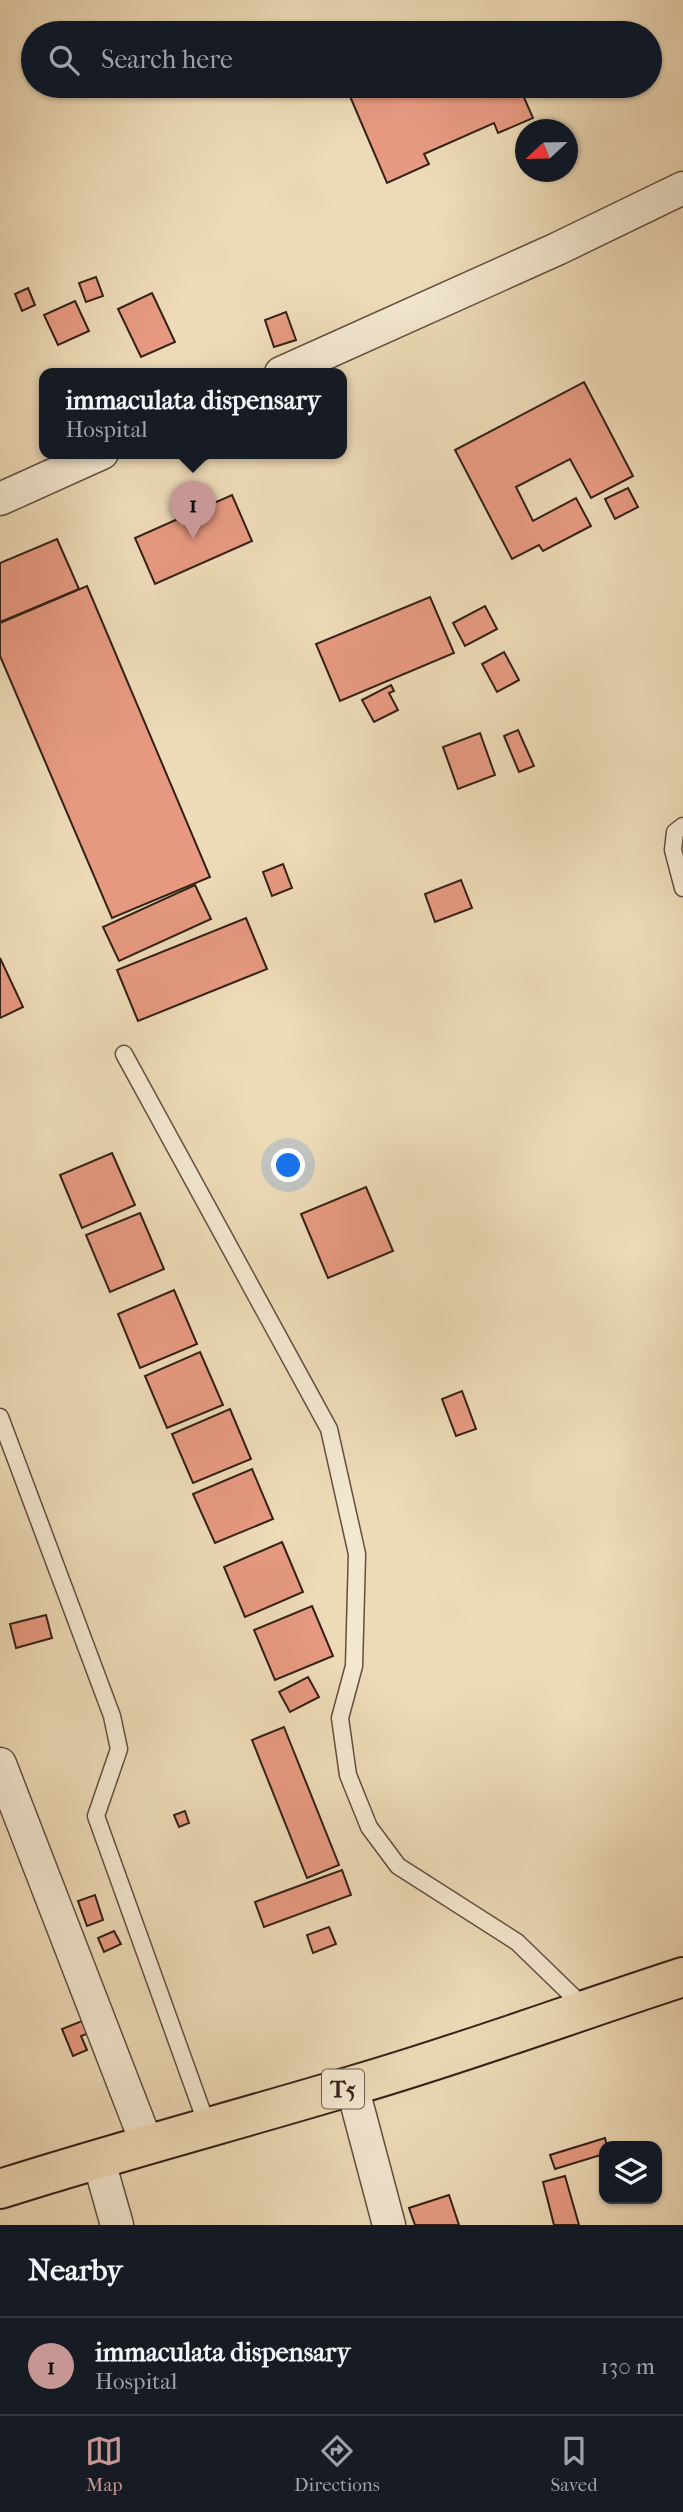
<!DOCTYPE html>
<html lang="en">
<head>
<meta charset="utf-8">
<style>
	body { margin:0; font-family:"IM FELL French Canon",serif; background:#20242c; color:#f1f3f6 }
	.controls { position:absolute; right:21px; bottom:21px; display:grid; overflow:hidden; border-radius:14px; box-shadow:0 2px 5px #0004 }
	.controls button { width:63px; height:63px; display:grid; place-items:center; padding:0; border:0; border-bottom:2px solid #363941; background:#171b24; color:#f1f3f6; font:35px sans-serif }
	.compass { position:absolute; left:515px; top:119px; width:63px; height:63px; border-radius:50%; background:#171b24; box-shadow:0 2px 5px #0004; rotate:248deg }
	.you { position:absolute; left:289px; top:1166px; width:24px; height:24px; margin:-18px; border:5px solid #fff; border-radius:50%; background:#1a73e8; box-shadow:0 0 0 10px #1a73e833 }
	.badge { display:grid; place-items:center; width:46px; height:46px; border-radius:50%; background:#c59692; color:#111; font-size:23px; font-weight:700 }
	.pin { position:absolute; translate:-50% -58px; filter:drop-shadow(0 2px 4px #0008) }
	.pin::after { content:''; position:absolute; top:37px; width:24px; height:21px; background:inherit; clip-path:polygon(0 0,100% 0,50% 100%) }
	.popup { position:absolute; left:39px; top:368px; width:308px; height:91px; box-sizing:border-box; display:grid; place-content:center; border-radius:14px; background:#171b24; filter:drop-shadow(0 2px 5px #0005); font-size:23px; white-space:nowrap; color:#9ea1a6 }
	.popup b { font-size:26px; color:#f1f3f6 }
	.popup::after { content:''; position:absolute; left:50%; top:100%; margin-left:-14px; border:14px solid transparent; border-top-color:#171b24 }
	.list { margin:0; padding:0; list-style:none }
	h2 { display:flex; justify-content:space-between; align-items:center; height:91px; margin:0; padding:0 28px; font-size:30px }
	h2 small { font-size:23px; font-weight:400; color:#9ea1a6 }
	.list li { display:grid; grid-template-columns:46px 1fr auto; gap:21px; align-items:center; box-sizing:border-box; height:98px; padding:0 28px; border-top:2px solid #363941 }
	.list b { display:block; font-size:26px; white-space:nowrap }
	.list p { margin:0; font-size:23px; white-space:nowrap; color:#9ea1a6 }
	.list em { font-size:23px; font-style:normal; color:#9ea1a6 }
	.icon { flex:none; width:38px; height:38px; fill:none; stroke:currentColor; stroke-width:2; stroke-linecap:round; stroke-linejoin:round }
	.map { position:relative; flex:none; width:683px; height:2225px; overflow:hidden }
	.search { position:absolute; background:#171b24; box-shadow:0 2px 5px #0004; left:21px; right:21px; top:21px; height:77px; display:flex; align-items:center; gap:18px; box-sizing:border-box; padding:0 24px; border-radius:38px; color:#9ea1a6; font-size:26px }
	.sheet { height:189px; background:#171b24 }
	nav { display:flex; justify-content:space-around; align-items:center; box-sizing:border-box; height:98px; border-top:2px solid #363941; background:#171b24; font-size:19px; color:#9ea1a6 }
	nav a { display:grid; justify-items:center; gap:4px }
	nav .on { color:#c59692 }
	.map>svg:first-child { display:block }
</style>
</head>
<body>
<div class="map">
<svg width="683" height="2225" viewBox="0 0 683 2225">
	<rect width="100%" height="100%" fill="#eddab7"/>
	<filter id="stains"><feTurbulence type="fractalNoise" baseFrequency=".00286" numOctaves="4"/><feColorMatrix values="0 0 0 0 .2 0 0 0 0 .09 0 0 0 0 .02 0 0 0 .5 -.17"/></filter>
	<radialGradient id="worn" r=".72"><stop offset=".6" stop-color="#630" stop-opacity="0"/><stop offset="1" stop-color="#630" stop-opacity=".3"/></radialGradient>
	<g fill="#e79a81" stroke="#342117" stroke-width="2">
		<path d="M368,86H519L533,118L498,133L494,123L424,154L429,164L387,183L349,94Z"/>
		<path d="M96,277L103,296L86,302L79,283Z"/>
		<path d="M28,288L35,305L22,311L15,294Z"/>
		<path d="M152,293L175,342L141,357L118,309Z"/>
		<path d="M75,301L89,331L58,345L44,315Z"/>
		<path d="M286,312L296,340L274,347L265,320Z"/>
		<path d="M584,382L633,476L591,498L570,459L516,487L533,521L576,498L591,526L543,551L539,545L512,559L455,450Z"/>
		<path d="M195,453H221L199,462Z"/>
		<path d="M628,488L638,507L615,519L605,499Z"/>
		<path d="M232,495L252,541L155,584L135,538Z"/>
		<path d="M57,539L79,589L0,622V563Z"/>
		<path d="M87,586L210,877L112,918L0,656V623Z"/>
		<path d="M430,597L454,653L340,701L316,644Z"/>
		<path d="M485,606L497,629L465,646L453,623Z"/>
		<path d="M504,652L519,680L497,692L482,664Z"/>
		<path d="M391,685L394,691L389,693L398,710L374,722L362,700Z"/>
		<path d="M518,730L534,766L519,772L504,736Z"/>
		<path d="M480,733L495,775L458,789L443,747Z"/>
		<path d="M283,864L292,888L272,896L263,872Z"/>
		<path d="M461,880L472,908L435,922L425,894Z"/>
		<path d="M195,885L211,919L119,961L103,927Z"/>
		<path d="M246,918L267,969L138,1021L117,970Z"/>
		<path d="M0,958L23,1007L0,1018Z"/>
		<path d="M112,1153L135,1205L82,1228L60,1175Z"/>
		<path d="M366,1187L393,1251L328,1278L301,1214Z"/>
		<path d="M140,1213L164,1269L110,1292L86,1235Z"/>
		<path d="M174,1290L197,1344L140,1368L118,1314Z"/>
		<path d="M200,1352L223,1405L167,1428L145,1376Z"/>
		<path d="M462,1391L476,1429L456,1436L442,1399Z"/>
		<path d="M230,1409L251,1459L193,1483L172,1434Z"/>
		<path d="M252,1469L273,1519L215,1543L193,1494Z"/>
		<path d="M282,1542L303,1592L245,1617L224,1567Z"/>
		<path d="M312,1606L333,1656L275,1680L254,1630Z"/>
		<path d="M46,1615L52,1638L16,1648L10,1624Z"/>
		<path d="M308,1677L319,1697L290,1712L279,1692Z"/>
		<path d="M284,1727L339,1865L307,1878L252,1740Z"/>
		<path d="M185,1811L189,1823L179,1827L174,1815Z"/>
		<path d="M342,1870L351,1895L264,1927L255,1902Z"/>
		<path d="M95,1895L103,1920L87,1926L78,1901Z"/>
		<path d="M329,1927L336,1944L313,1953L307,1935Z"/>
		<path d="M114,1931L121,1944L104,1952L98,1938Z"/>
		<path d="M87,2019L92,2032L81,2036L87,2050L73,2056L62,2029Z"/>
		<path d="M605,2138L607,2146H604V2154L555,2169L550,2155Z"/>
		<path d="M565,2176L579,2225H554L543,2182Z"/>
		<path d="M449,2195L459,2225H415L409,2208Z"/>
	</g>
	<g fill="none" stroke-linecap="round" stroke-linejoin="round">
		<defs>
			<g id="service">
				<path d="M683,826L675,832L673,850L683,888"/>
				<path d="M124,1054L329,1429L357,1554L354,1666L340,1718L348,1775L369,1827L398,1866L517,1942L585,2008"/>
				<path d="M0,1417L112,1716L119,1749L96,1816L207,2125"/>
			</g>
			<g id="minor">
				<path d="M281,373L557,249L683,188"/>
				<path d="M0,499L102,453"/>
				<path d="M0,1764L148,2147"/>
				<path d="M352,2086L389,2225"/>
				<path d="M98,2158L117,2225"/>
			</g>
			<path id="trunk" d="M0,2189C116,2152 234,2121 351,2086C462,2054 572,2013 683,1977"/>
		</defs>
		<use href="#service" stroke="#624f3f" stroke-width="19"/>
		<use href="#minor" stroke="#624f3f" stroke-width="35"/>
		<use href="#trunk" stroke="#342117" stroke-width="42"/>
		<use href="#service" stroke="#f3e7d0" stroke-width="16"/>
		<use href="#minor" stroke="#f3e7d0" stroke-width="32"/>
		<use href="#trunk" stroke="#eddab7" stroke-width="38"/>
	</g>
	<g text-anchor="middle" dominant-baseline="central" stroke-width="5" stroke-linejoin="round" paint-order="stroke">
		<rect fill="#f3e7d0" stroke="#6d5c4e" stroke-width="2" x="322" y="2069.5" width="42" height="39" rx="5"/>
		<g font-size="23" font-weight="bold" fill="#342117">
			<text x="343" y="2089">T5</text>
		</g>
	</g>
	<rect width="100%" height="100%" filter="url(#stains)"/>
	<rect width="100%" height="100%" fill="url(#worn)"/>
</svg>
<div class="controls">
<button><svg class="icon" aria-label="layers" viewBox="0 0 24 24"><path d="M12 4l9 5-9 5-9-5zM3 14l9 5 9-5"/></svg></button>
</div>
<svg class="compass" viewBox="-18 -18 36 36"><path d="M0-13l5 13h-10z" fill="#e53935"/><path d="M0 13l5-13h-10z" fill="#9ea1a6"/></svg>
<div class="you"></div>
<div class="pin badge" style="left:193px;top:539px">1</div>
<div class="popup"><b>immaculata dispensary</b>Hospital</div>
<div class="search"><svg class="icon" aria-label="search" viewBox="0 0 24 24"><circle cx="10" cy="10" r="6"/><path d="M15 15l6 6"/></svg>Search here</div>
</div>
<section class="sheet">
<h2>Nearby<small></small></h2>
<ul class="list">
<li><span class="badge">1</span><div><b>immaculata dispensary</b><p>Hospital</p></div><em>130 m</em></li>
</ul>
</section>
<nav>
<a class="on"><svg class="icon" aria-label="map" viewBox="0 0 24 24"><path d="M3 6l6-2 6 2 6-2v14l-6 2-6-2-6 2zM9 4v14M15 6v14"/></svg>Map</a>
<a><svg class="icon" aria-label="directions" viewBox="0 0 24 24"><path d="M12 3l9 9-9 9-9-9zM9 14v-3h6M13 9l2 2-2 2"/></svg>Directions</a>
<a><svg class="icon" aria-label="saved" viewBox="0 0 24 24"><path d="M7 4h10v16l-5-4-5 4z"/></svg>Saved</a>
</nav>
</body>
</html>
